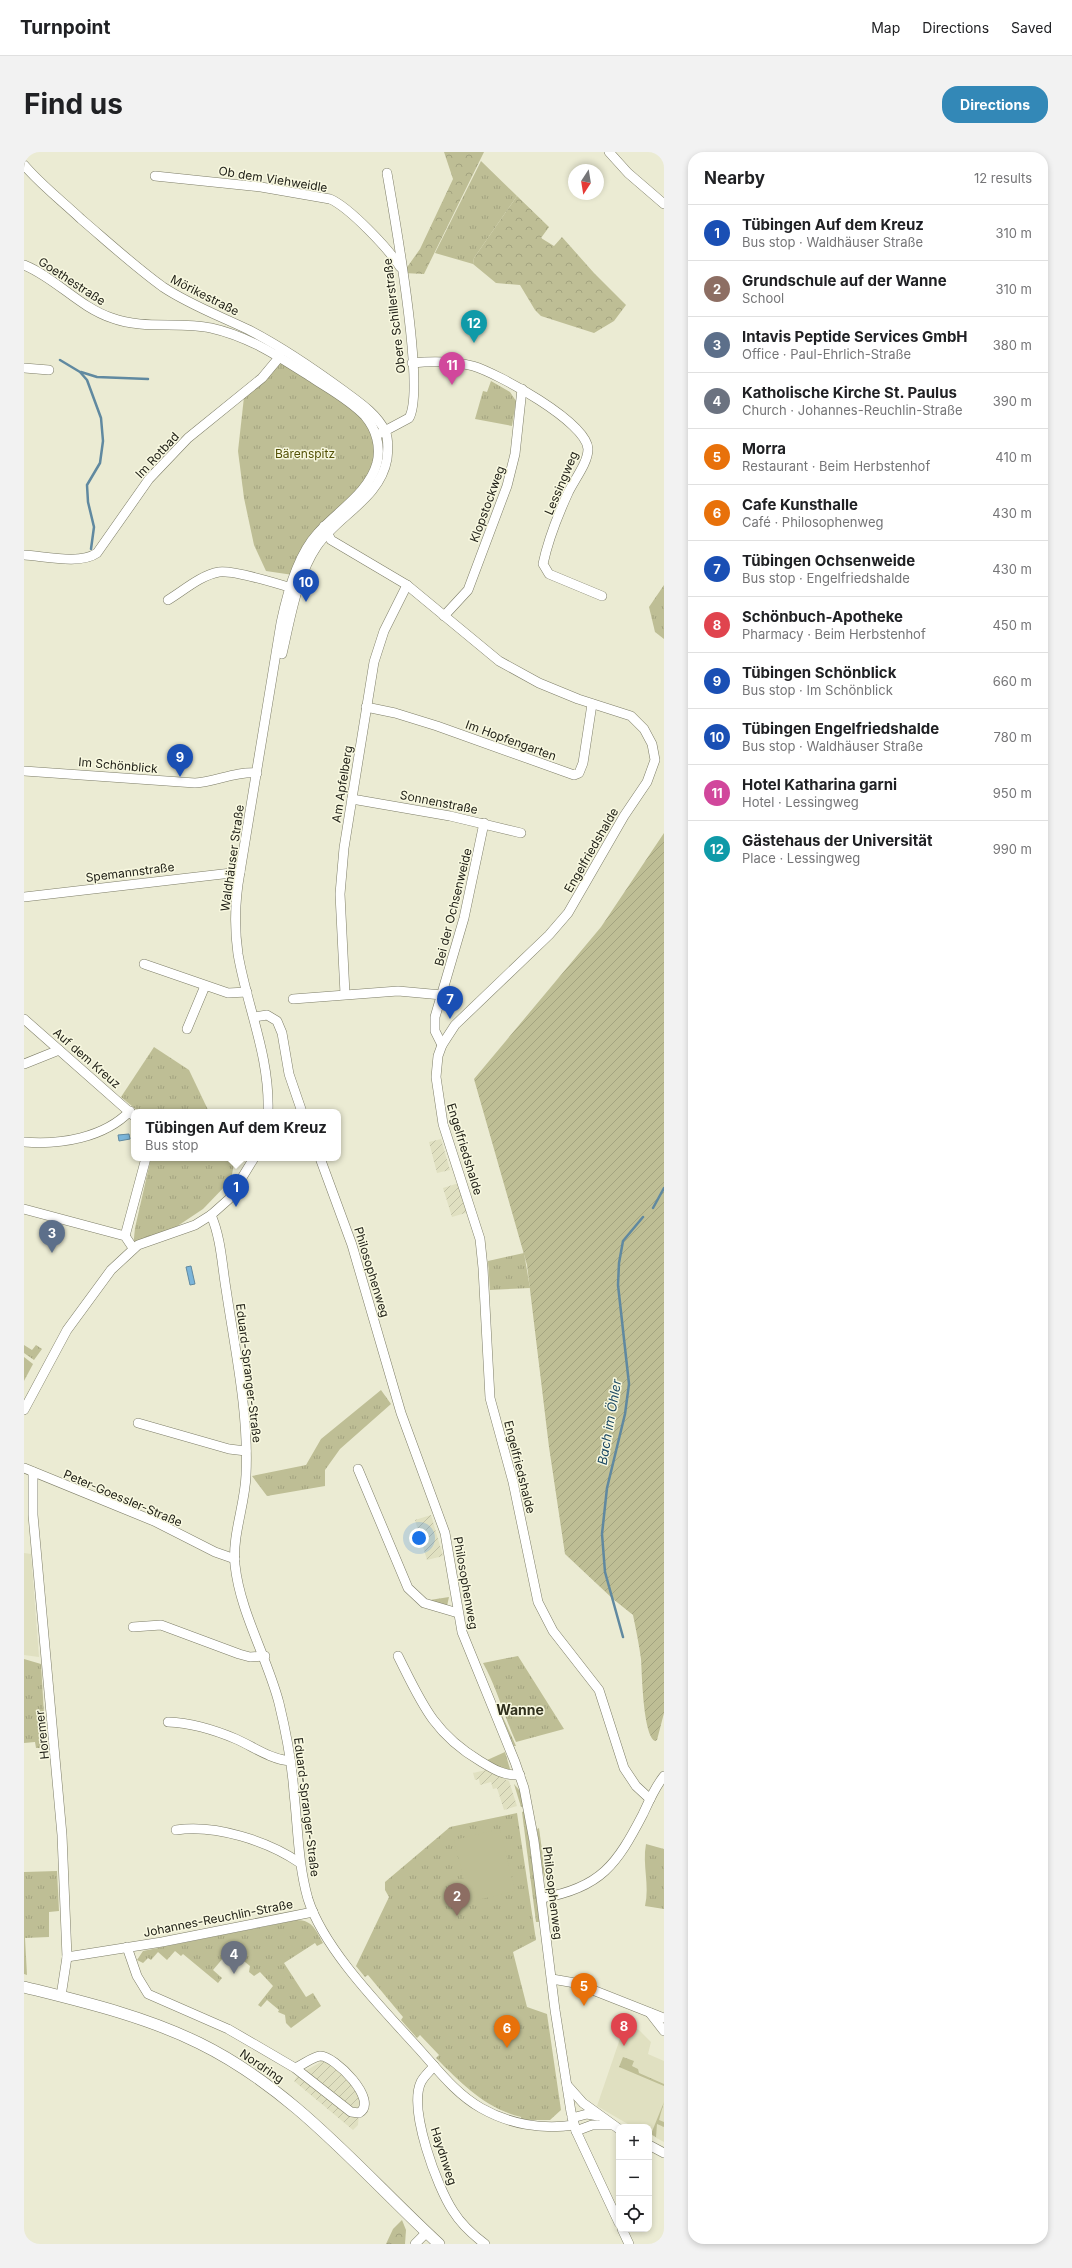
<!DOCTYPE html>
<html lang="en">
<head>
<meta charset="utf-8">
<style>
	body { margin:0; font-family:Inter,sans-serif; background:#f2f2f2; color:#202124 }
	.controls { position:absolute; right:12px; bottom:12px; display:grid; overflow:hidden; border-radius:8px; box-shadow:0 2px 6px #0003 }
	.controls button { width:36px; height:36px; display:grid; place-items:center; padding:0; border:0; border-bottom:1px solid #e0e0e0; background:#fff; color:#202124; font:20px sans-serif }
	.compass { position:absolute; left:544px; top:12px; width:36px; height:36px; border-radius:50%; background:#fff; box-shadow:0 2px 6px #0003; rotate:192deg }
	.you { position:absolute; left:395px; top:1386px; width:14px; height:14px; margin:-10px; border:3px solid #fff; border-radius:50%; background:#1a73e8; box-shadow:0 0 0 6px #1a73e833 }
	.badge { display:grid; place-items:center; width:26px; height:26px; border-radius:50%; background:#3388b7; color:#fff; font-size:13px; font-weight:700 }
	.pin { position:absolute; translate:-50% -33px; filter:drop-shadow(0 1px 2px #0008) }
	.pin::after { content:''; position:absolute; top:21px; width:14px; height:12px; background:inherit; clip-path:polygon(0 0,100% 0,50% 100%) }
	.popup { position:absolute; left:107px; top:957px; width:210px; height:52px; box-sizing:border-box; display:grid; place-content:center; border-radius:8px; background:#fff; filter:drop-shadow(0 1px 3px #0005); font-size:13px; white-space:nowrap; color:#757577 }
	.popup b { font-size:15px; color:#202124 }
	.popup::after { content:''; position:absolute; left:50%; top:100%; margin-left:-8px; border:8px solid transparent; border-top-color:#fff }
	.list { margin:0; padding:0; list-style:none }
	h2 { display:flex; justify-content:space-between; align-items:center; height:52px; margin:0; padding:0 16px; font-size:17px }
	h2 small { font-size:13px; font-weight:400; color:#757577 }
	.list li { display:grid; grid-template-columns:26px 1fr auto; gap:12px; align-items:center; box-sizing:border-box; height:56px; padding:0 16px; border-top:1px solid #e0e0e0 }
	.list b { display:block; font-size:15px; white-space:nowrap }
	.list p { margin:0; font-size:13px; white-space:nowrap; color:#757577 }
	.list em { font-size:13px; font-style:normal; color:#757577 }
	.icon { flex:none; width:22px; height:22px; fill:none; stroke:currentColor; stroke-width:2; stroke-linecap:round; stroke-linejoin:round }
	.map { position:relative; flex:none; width:640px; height:2092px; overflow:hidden; border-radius:16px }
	header { display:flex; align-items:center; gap:24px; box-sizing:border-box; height:56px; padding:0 20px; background:#fff; border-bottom:1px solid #e0e0e0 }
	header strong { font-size:19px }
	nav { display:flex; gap:22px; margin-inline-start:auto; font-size:14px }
	.intro { display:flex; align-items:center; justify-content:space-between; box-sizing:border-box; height:96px; padding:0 24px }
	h1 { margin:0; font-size:28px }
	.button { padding:10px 18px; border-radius:16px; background:#3388b7; color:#fff; font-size:14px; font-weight:700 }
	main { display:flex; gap:24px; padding:0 24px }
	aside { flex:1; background:#fff; border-radius:16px; box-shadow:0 2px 6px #0003 }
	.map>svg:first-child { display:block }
</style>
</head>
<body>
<header>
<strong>Turnpoint</strong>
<nav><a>Map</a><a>Directions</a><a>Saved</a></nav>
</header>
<div class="intro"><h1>Find us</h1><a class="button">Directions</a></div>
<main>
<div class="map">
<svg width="640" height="2092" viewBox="0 0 640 2092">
	<defs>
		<pattern id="industrial-furrows" width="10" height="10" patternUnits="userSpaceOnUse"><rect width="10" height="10" fill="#e0e0c1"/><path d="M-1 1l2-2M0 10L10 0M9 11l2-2" fill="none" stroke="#c0c0a5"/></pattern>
		<pattern id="grass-tufts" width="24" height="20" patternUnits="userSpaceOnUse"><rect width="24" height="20" fill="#bebe95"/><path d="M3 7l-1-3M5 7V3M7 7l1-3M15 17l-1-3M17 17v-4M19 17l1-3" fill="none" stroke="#a3a380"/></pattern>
		<pattern id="forest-crowns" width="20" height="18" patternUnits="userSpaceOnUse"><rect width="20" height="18" fill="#bebe95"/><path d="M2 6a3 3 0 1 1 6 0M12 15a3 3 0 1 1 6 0" fill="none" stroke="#a3a380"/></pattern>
		<pattern id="garden-furrows" width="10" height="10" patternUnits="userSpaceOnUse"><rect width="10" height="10" fill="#bebe95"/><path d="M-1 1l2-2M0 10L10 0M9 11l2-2" fill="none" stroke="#a3a380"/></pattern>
	</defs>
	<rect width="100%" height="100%" fill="#ebebd3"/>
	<g fill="#e0e0c1">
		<path d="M0,1401L7,1402L15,1505L0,1503Z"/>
		<path d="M601,1872L615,1878L627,1890L624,1902L640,1909V1990L625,1982V1975H609L573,1954Z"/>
	</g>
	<g fill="url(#industrial-furrows)">
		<path d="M417,987L426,1018L413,1021L405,990Z"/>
		<path d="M438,1030L448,1059L428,1065L419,1036Z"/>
		<path d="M407,1363L419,1404L403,1408L391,1368Z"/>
		<path d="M462,1618L485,1629L493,1654L480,1658L473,1636L469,1637L467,1630L456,1633L455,1627L451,1628L449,1621Z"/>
		<path d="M304,1906L337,1940L334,1973L329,1978L270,1929L274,1923Z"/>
	</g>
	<g fill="url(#grass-tufts)">
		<path d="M457,9L493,44L450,106L449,112L411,101Z"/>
		<path d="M254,204L322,248L352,283L350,318L269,423L242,419L230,393L220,346L214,299L220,245Z"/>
		<path d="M467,229L486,240L492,249L488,274L451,267L459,239L463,240Z"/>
		<path d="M640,433V487L631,480L625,455Z"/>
		<path d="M130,895L165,918L185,960H115L97,945Z"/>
		<path d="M127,1006H211L207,1028L179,1057L140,1083L109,1096L111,1076Z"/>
		<path d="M500,1101L506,1136L466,1138L464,1109Z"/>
		<path d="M0,1193L8,1198L12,1193L18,1197L10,1208L0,1201Z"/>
		<path d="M0,1205L9,1212L0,1229Z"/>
		<path d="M357,1238L367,1252L316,1297L301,1318V1334L243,1344L228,1324L282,1313L297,1287Z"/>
		<path d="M425,1445L423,1454L405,1449L406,1448Z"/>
		<path d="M494,1504L540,1577L492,1590C480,1564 473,1536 459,1511Z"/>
		<path d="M0,1507L17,1512L22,1596H12L11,1590L0,1591Z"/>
		<path d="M477,1563H478L492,1594H490Z"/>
		<path d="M481,1600L486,1617L481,1618L461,1609Z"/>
		<path d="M490,1632L496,1639L500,1654L497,1655Z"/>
		<path d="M501,1659L516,1770H512L498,1660Z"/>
		<path d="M493,1661L512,1788L489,1800L503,1855L523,1862L537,1958L526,1968H497V1965C461,1956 438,1932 412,1906L415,1903L396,1883L393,1886L377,1868L379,1865L344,1823L341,1825L332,1814L365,1745L361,1738V1730L426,1675Z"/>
		<path d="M515,1676L522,1728L519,1721L513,1677Z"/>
		<path d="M622,1692L640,1697V1757L621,1754C626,1733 618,1713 622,1692Z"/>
		<path d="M33,1719L35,1759L25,1760V1785L1,1786L3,1823L0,1822V1720Z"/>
		<path d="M273,1768C289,1768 292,1779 299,1791L293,1794L291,1791L260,1811L282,1845L289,1841L297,1854L267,1876L262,1871L261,1863L254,1860L255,1858L243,1848L237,1855L234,1853L249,1834L236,1820L230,1824L225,1820L226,1814L206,1798L189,1818L198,1826L194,1831L159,1802L157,1804L151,1799L143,1808L134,1800L127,1808L124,1806L119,1811L113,1808L119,1799Z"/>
		<path d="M599,1905L610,1909L608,1914L614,1917L615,1921L640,1932V1934L595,1915Z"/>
		<path d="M640,1950L635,1968L640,1970V1975L633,1972L632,1985L627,1982Z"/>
	</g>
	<g fill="url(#forest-crowns)">
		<path d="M420,0H460L400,122L379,121L396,97L429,27Z"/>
		<path d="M493,44L525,75L517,86L530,94L538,85L570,121L602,153L590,169L570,181L517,164L511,158L496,133L472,131L449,112L450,106Z"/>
		<path d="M378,2068L382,2078L381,2092H362L369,2077Z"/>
	</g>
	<path fill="url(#garden-furrows)" d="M640,681V1561L633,1588L631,1589C619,1583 618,1521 617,1507C615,1492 612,1478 609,1463L589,1447L541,1402L525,1295L503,1113L450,927L577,775Z"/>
	<path fill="#bebe95" d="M476,1677L491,1739L445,1750L430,1688Z"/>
	<g fill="#7bb5da" stroke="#6089a0">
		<path d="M105,982L106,987L95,989L94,983Z"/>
		<path d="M167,1114L171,1132L166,1133L162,1115Z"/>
	</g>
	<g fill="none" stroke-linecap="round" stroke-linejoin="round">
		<g stroke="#6089a0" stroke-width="2.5">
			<path d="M36,208L56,220L63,228L77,266L79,289L76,311L63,333L64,350L70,375L67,397"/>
			<path d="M57,220L73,225L124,227"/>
			<path d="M629,1056L640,1036"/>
			<path d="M599,1485L581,1420L578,1382L583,1336L601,1262L605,1232L594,1133L595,1111L599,1089L619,1065"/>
		</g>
		<defs>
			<g id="minor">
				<path d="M585,0L604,21L640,52"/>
				<path d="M0,13C17,33 38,49 57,67C84,90 110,114 139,135C166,153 196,164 225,178C258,195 290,217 320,239C335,250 353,262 361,279C365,287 364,298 363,307C356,347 314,363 293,394C273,423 266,468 258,502"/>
				<path d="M131,24L237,35L306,47C325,55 365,97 376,115"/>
				<path d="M0,113C32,126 55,155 88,166C120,178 155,169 187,176C227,185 257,206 290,227C307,238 327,249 341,264C352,277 357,294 353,311C345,341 312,360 293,382C273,404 263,442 257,471L216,720C211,747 210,774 214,802C223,855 246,904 244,960"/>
				<path d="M388,211C408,209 429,209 449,214C473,221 563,270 564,297C564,311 550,328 544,341C534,363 524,388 519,412L525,422L578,444"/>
				<path d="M0,216L25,218"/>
				<path d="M357,281L385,266C402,238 370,62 363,21"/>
				<path d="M300,374L307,388L383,433L475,509L515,531L554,547L607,564L620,577L628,592L631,608L623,630L600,664L544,761L525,783L431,873L418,893L414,904L412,925L419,972L456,1087L459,1116L466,1246L489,1330L514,1450L529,1479L575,1538L600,1616L612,1634L626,1647"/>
				<path d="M0,403C20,404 56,413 73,401L125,327L164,286L238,226L253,208L257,198"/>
				<path d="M144,448C159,439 177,423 195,420C210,418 255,432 271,437"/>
				<path d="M420,464L444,438L483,334L491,302L498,237"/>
				<path d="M342,555L371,561L413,574L550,623L555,621L559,611L568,552"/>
				<path d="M0,619L171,631C192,630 211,619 233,621"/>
				<path d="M328,647L426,664L497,681"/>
				<path d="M0,745L216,720"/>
				<path d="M120,812L204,841L223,840"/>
				<path d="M321,842L316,742L320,696L350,510L360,479L383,433"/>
				<path d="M269,847L374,839L418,843"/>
				<path d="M230,865L243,863L253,869L258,881L265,922L278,960"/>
				<path d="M0,867L110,964"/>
				<path d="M163,877L181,834"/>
				<path d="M418,893L411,879V865L440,766L460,671"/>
				<path d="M0,912L35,898"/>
				<path d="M0,990C36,993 80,986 106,959"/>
				<path d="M296,1006L328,1093L377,1261L421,1381L438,1480L491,1610L500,1636L510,1689L531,1858L547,1960L552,1979L595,2071"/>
				<path d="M0,1057L101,1084L109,1096"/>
				<path d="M187,1063C197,1086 198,1113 202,1137C211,1198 225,1261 222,1323C221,1353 208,1383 211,1413C216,1460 243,1505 255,1551C262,1580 268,1611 270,1641C274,1676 274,1712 284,1747C300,1798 359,1857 395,1897C414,1918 432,1942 457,1956C485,1972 518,1978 550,1973"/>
				<path d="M101,1084L122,1006"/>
				<path d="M0,1258L43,1178L87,1118L114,1093L171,1073L187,1063L205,1047L230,1006"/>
				<path d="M114,1271L205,1297L222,1299"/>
				<path d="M0,1316L130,1369L191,1400L211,1407"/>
				<path d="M334,1317L384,1436L400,1451L434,1461"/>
				<path d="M9,1320V1363L38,1683L43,1805L37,1844"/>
				<path d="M109,1475L137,1473L215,1502L226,1505L241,1504"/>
				<path d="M374,1504C397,1550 409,1581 456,1609C469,1617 480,1624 496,1623"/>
				<path d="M144,1570C167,1571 191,1578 212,1587C230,1595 246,1607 266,1609"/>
				<path d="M152,1678C191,1672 244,1689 276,1711"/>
				<path d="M518,1746C577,1736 593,1712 619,1662C625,1649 631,1635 640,1624"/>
				<path d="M103,1795L113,1824L124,1842L204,1877L230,1892L271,1916L327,1960L335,1961C356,1949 310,1903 296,1904C288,1905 279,1913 271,1916"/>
				<path d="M43,1805L138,1790L289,1760"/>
				<path d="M528,1827L551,1831L640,1866"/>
				<path d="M626,1861L640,1879"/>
				<path d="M410,1914C406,1919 400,1924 397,1930C384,1957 413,2035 429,2059C437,2072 449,2083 461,2092"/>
				<path d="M543,1933L559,1951L595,1977"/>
				<path d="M548,1966L563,1962L574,1964"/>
				<path d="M552,1979L568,1973H587"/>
				<path d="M625,1993L640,2001"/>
				<path d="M598,2077L605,2092"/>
				<path d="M391,2092L403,2080"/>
			</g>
			<path id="tertiary" d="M0,1835C60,1850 120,1864 175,1891C271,1938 338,2021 415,2092"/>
		</defs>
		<use href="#minor" stroke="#7d7d67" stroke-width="10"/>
		<use href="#tertiary" stroke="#7d7d67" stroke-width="12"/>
		<use href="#minor" stroke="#fff" stroke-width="9"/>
		<use href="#tertiary" stroke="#fff" stroke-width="11"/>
	</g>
	<g text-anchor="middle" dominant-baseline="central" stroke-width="3" stroke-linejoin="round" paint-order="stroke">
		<g font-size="12" fill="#222219" stroke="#f8f8e0">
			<text transform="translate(249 27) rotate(9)">Ob dem Viehweidle</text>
			<text transform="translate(48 129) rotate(33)">Goethestraße</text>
			<text transform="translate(181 143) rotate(27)">Mörikestraße</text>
			<text transform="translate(370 164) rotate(-97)">Obere Schillerstraße</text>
			<text transform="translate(133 303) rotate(-47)">Im Rotbad</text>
			<text transform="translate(537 331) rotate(-67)">Lessingweg</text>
			<text transform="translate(463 352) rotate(-70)">Klopstockweg</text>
			<text transform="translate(487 588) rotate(20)">Im Hopfengarten</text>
			<text transform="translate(94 613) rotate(5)">Im Schönblick</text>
			<text transform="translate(318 632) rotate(-81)">Am Apfelberg</text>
			<text transform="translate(415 650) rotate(11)">Sonnenstraße</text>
			<text transform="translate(567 698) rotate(-60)">Engelfriedshalde</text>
			<text transform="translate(208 706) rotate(-82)">Waldhäuser Straße</text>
			<text transform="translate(106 720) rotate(-7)">Spemannstraße</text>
			<text transform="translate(429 755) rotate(-76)">Bei der Ochsenweide</text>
			<text transform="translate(63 906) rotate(41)">Auf dem Kreuz</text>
			<text transform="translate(441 997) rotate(73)">Engelfriedshalde</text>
			<text transform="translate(348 1120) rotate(73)">Philosophenweg</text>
			<text transform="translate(225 1221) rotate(83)">Eduard-Spranger-Straße</text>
			<text transform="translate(496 1315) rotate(76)">Engelfriedshalde</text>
			<text transform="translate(99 1346) rotate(23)">Peter-Goessler-Straße</text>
			<text transform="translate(442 1431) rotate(80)">Philosophenweg</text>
			<text transform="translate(18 1583) rotate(-96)">Horemer</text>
			<text transform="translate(283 1655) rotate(83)">Eduard-Spranger-Straße</text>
			<text transform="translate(529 1741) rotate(83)">Philosophenweg</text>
			<text transform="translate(194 1766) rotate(-11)">Johannes-Reuchlin-Straße</text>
			<text transform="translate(238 1914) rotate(34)">Nordring</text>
			<text transform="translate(420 2004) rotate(72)">Haydnweg</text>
		</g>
		<g font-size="12" fill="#545207" stroke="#f8f8e0">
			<text x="281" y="301">Bärenspitz</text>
		</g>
		<g font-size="13" font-style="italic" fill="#1c4963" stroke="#f8f8e0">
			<text transform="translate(585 1270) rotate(-80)">Bach im Öhler</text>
		</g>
		<g font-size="14" font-weight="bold" fill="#30301d" stroke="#f8f8e0">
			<text x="496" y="1557">Wanne</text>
		</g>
	</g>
</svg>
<div class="controls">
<button>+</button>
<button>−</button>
<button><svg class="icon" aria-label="locate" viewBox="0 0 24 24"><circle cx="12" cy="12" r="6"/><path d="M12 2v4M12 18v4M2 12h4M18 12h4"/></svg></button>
</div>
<svg class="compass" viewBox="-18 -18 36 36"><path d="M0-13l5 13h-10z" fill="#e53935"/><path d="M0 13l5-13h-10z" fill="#757577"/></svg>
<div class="you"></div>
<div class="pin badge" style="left:212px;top:1055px;background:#1a4fb4">1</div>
<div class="popup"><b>Tübingen Auf dem Kreuz</b>Bus stop</div>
<div class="pin badge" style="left:433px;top:1764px;background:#8d6e63">2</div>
<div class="pin badge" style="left:28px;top:1101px;background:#5c6f8a">3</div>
<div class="pin badge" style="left:210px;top:1822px;background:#6b7280">4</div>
<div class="pin badge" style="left:560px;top:1854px;background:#e8710a">5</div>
<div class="pin badge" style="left:483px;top:1896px;background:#e8710a">6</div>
<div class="pin badge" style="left:426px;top:867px;background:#1a4fb4">7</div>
<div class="pin badge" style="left:600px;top:1894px;background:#e0444e">8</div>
<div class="pin badge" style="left:156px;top:625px;background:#1a4fb4">9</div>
<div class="pin badge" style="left:282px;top:450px;background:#1a4fb4">10</div>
<div class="pin badge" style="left:428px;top:233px;background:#d1479c">11</div>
<div class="pin badge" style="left:450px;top:191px;background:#0f9aa8">12</div>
</div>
<aside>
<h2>Nearby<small>12 results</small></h2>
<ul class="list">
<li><span class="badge" style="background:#1a4fb4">1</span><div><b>Tübingen Auf dem Kreuz</b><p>Bus stop · Waldhäuser Straße</p></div><em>310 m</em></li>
<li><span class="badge" style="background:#8d6e63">2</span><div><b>Grundschule auf der Wanne</b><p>School</p></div><em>310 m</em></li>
<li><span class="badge" style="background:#5c6f8a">3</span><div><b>Intavis Peptide Services GmbH</b><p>Office · Paul-Ehrlich-Straße</p></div><em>380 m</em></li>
<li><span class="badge" style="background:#6b7280">4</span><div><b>Katholische Kirche St. Paulus</b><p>Church · Johannes-Reuchlin-Straße</p></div><em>390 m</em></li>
<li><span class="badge" style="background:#e8710a">5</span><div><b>Morra</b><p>Restaurant · Beim Herbstenhof</p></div><em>410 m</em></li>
<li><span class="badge" style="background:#e8710a">6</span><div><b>Cafe Kunsthalle</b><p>Café · Philosophenweg</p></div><em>430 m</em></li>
<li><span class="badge" style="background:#1a4fb4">7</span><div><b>Tübingen Ochsenweide</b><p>Bus stop · Engelfriedshalde</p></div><em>430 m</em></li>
<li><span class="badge" style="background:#e0444e">8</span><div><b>Schönbuch-Apotheke</b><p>Pharmacy · Beim Herbstenhof</p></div><em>450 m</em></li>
<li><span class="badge" style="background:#1a4fb4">9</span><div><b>Tübingen Schönblick</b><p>Bus stop · Im Schönblick</p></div><em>660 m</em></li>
<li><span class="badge" style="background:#1a4fb4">10</span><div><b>Tübingen Engelfriedshalde</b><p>Bus stop · Waldhäuser Straße</p></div><em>780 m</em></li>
<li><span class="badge" style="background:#d1479c">11</span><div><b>Hotel Katharina garni</b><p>Hotel · Lessingweg</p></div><em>950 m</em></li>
<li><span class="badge" style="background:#0f9aa8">12</span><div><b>Gästehaus der Universität</b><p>Place · Lessingweg</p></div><em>990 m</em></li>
</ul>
</aside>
</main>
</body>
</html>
